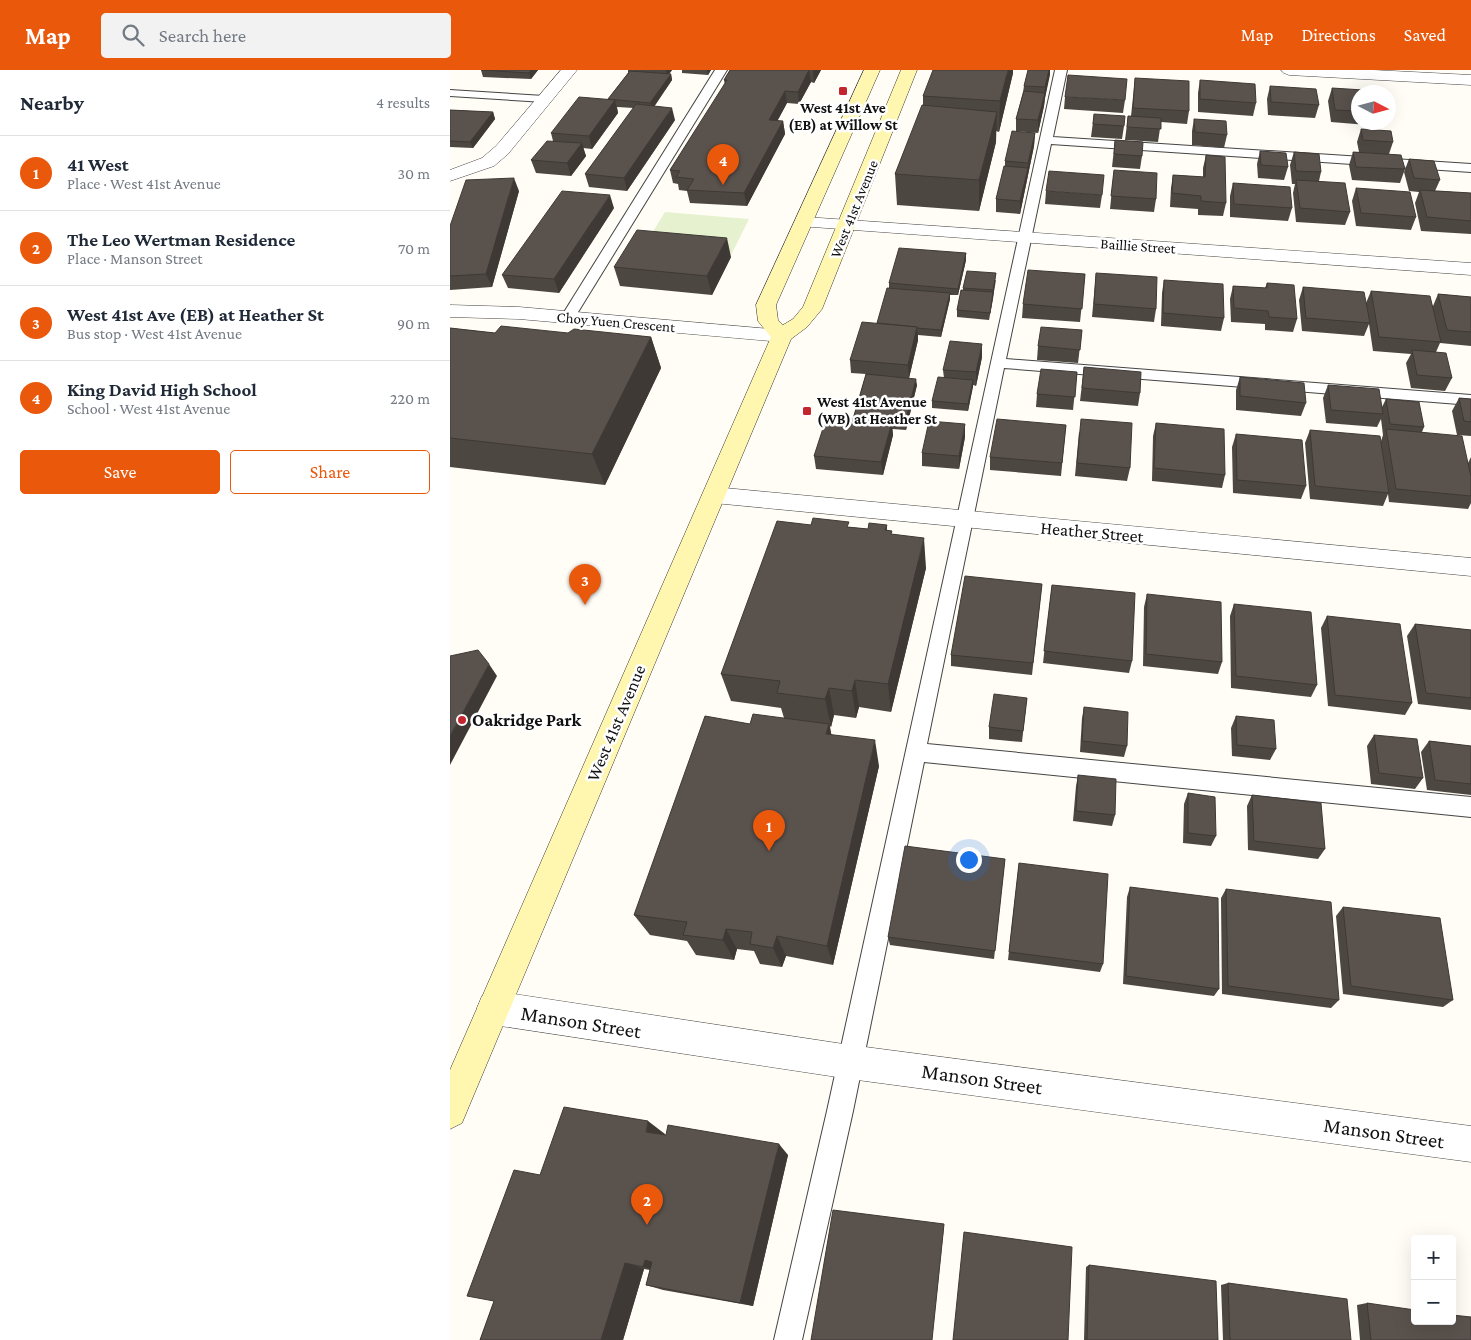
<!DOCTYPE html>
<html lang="en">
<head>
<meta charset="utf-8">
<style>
	body { margin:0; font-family:"Crimson Pro",serif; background:#f2f2f3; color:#1f2937 }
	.controls { position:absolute; right:15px; bottom:15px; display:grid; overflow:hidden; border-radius:5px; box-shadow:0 5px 20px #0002 }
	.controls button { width:45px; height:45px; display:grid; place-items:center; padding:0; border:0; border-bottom:1px solid #e0e1e3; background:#fff; color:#1f2937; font:25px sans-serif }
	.compass { position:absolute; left:901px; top:15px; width:45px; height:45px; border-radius:50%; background:#fff; box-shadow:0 5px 20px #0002; rotate:96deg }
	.you { position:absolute; left:518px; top:789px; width:18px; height:18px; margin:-12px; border:4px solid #fff; border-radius:50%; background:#1a73e8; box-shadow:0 0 0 8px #1a73e833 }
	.badge { display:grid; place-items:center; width:32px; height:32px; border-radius:50%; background:#ea580c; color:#fff; font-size:16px; font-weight:700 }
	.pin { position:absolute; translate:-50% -41px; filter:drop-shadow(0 1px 2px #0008) }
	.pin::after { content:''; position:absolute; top:26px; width:18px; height:15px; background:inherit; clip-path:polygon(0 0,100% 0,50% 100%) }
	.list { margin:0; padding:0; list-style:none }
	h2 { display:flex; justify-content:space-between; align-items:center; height:65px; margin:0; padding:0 20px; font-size:21px }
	h2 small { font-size:16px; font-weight:400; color:#747a83 }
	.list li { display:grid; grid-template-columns:32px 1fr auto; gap:15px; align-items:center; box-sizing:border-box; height:75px; padding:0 20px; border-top:1px solid #e0e1e3 }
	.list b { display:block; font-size:19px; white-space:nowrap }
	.list p { margin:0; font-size:16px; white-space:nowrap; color:#747a83 }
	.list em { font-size:16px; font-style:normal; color:#747a83 }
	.actions { display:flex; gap:10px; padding:15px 20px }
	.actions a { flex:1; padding:11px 0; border:1px solid #ea580c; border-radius:5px; text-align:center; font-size:18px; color:#ea580c }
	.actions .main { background:#ea580c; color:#fff }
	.icon { flex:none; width:28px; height:28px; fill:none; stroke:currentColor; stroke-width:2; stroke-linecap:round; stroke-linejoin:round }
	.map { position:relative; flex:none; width:1021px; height:1270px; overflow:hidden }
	header { display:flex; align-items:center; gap:30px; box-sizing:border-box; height:70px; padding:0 25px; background:#ea580c; color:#fff }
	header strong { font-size:24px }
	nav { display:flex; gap:28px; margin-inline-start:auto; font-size:18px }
	.search { width:350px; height:45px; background:#f2f2f3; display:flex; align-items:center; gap:12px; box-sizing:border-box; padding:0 18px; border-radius:5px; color:#747a83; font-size:19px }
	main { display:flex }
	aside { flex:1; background:#fff }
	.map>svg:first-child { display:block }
</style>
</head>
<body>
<header>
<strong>Map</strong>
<div class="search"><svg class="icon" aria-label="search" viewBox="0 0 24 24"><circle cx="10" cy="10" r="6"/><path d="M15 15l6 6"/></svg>Search here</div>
<nav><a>Map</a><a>Directions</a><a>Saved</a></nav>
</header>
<main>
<aside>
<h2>Nearby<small>4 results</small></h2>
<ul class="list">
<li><span class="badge">1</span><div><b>41 West</b><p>Place · West 41st Avenue</p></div><em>30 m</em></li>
<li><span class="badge">2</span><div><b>The Leo Wertman Residence</b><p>Place · Manson Street</p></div><em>70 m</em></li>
<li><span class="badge">3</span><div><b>West 41st Ave (EB) at Heather St</b><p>Bus stop · West 41st Avenue</p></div><em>90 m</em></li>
<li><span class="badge">4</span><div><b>King David High School</b><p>School · West 41st Avenue</p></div><em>220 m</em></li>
</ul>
<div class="actions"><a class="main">Save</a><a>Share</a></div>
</aside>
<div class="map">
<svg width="1021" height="1270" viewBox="0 0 1021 1270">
	<rect width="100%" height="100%" fill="#fffdf5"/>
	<path fill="#e6f2cf" d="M215,142L299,149L281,185L194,176Z"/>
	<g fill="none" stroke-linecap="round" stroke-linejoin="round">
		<defs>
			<g id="service">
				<path d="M265,0H277L125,247L123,250H113L111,247Z"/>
				<path d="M605,0H617L603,67L1021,94V102L601,74L556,289L1021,325V335L554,298L477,674L1021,727V747L474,692L403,1041L352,1270H324L377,1041Z"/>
				<path d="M0,20L94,26L100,29L94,32L0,26Z"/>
			</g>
			<g id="minor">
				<path d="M111,0H127L58,84L44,96L0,111V100L32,88L46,76Z"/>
				<path d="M831,0H923L1021,5V15L839,5L834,3Z"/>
				<path d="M355,147L1021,193V205L349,156L346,152L349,148Z"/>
				<path d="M0,235L69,237L332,260L339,262L342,266L339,270L332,272L69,249L0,247Z"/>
				<path d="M264,417L1021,488V506L264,433L256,431L252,425L256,419Z"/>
				<path d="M44,921L400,975L1021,1056V1092L400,1009L44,955L32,950L27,938L32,926Z"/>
			</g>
			<path id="secondary" d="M414,0H430L326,235L328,250L333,255L343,249L353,237L451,0H467L372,239L357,257L341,269L12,1053L0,1059V1000L321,267L308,251L306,235Z"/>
		</defs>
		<use href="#service" stroke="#444" stroke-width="2"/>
		<use href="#minor" stroke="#444" stroke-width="1"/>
		<use href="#secondary" stroke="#333" stroke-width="1"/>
		<use href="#service" fill="#fff" fill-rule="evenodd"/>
		<use href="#minor" fill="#fff" fill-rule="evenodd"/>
		<use href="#secondary" fill="#fff6b0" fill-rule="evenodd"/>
	</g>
	<g fill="#4d4742">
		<path d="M31,0H88L81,9L33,7Z"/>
		<path d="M178,0H222L219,4H221L222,10L204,36L225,50L177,121L139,117L135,104L184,38L167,37L168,43L142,79L133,78L136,86L121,106L86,103L81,90L103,71L101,63L158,29L178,3Z"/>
		<path d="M232,0H261L258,5L232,3Z"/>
		<path d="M280,0H371L364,13L361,12L349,34L337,33L327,51H333L335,64L297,136L240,133L237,121L229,120L228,114L223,113L220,100L275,15L274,10Z"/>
		<path d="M578,0H600L595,28L594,36L588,63L566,61V49L573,22L574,16Z"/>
		<path d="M563,3L549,62L546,61V72L529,141L447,135L445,104L473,35V26Z"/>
		<path d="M685,8L739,41L737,54L711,52L708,72L675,70L678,46H681Z"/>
		<path d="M750,10L806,33L803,46L748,42V23Z"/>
		<path d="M820,16L869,35L865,48L818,45L817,29Z"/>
		<path d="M882,18L908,22V52H931L930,56L881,52L878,31Z"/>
		<path d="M615,27L675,30L673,43L614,39Z"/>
		<path d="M0,40L43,42L45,49L23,78L0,77Z"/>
		<path d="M644,44L674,56L672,69L641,67Z"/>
		<path d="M744,49L777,65L774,78L742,75V61Z"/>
		<path d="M911,59L943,72L939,84L955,99L950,113L902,110L899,95L903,82H909L907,72Z"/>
		<path d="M585,63L584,76L570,144L546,142V129L555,96V91Z"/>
		<path d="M665,70L692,86L690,99L662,97Z"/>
		<path d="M810,81L838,97L834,110L808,108L807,94Z"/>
		<path d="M844,82L871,102L869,111L900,142L895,155L846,152L843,123L845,114H842L840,95Z"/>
		<path d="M756,85L776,133L773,146L748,145V139L720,137L721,118L723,105L753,107V98Z"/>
		<path d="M959,89L990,110L985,121L1021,123V164L971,161L965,133L969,122L959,121L954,102Z"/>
		<path d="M664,100L706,129L704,142L660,139Z"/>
		<path d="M783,113L842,138L838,151L780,147V126Z"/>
		<path d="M906,118L966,147L961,160L906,156L902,131Z"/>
		<path d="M69,121L42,217L0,220V156Z"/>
		<path d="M596,121L652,125L650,138L595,134Z"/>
		<path d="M164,138L109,223L58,218L52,205Z"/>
		<path d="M516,183V190L508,225H500V229L491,267L468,265V270L459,308L467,315L456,360L442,359L443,365L433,405L366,399L364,386L403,349L416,304L401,303L400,290L427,253L439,218V213Z"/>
		<path d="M281,187L262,225L170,216L164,197Z"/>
		<path d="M646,203L706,239L704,252L642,247Z"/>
		<path d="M635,204L630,252L572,248L573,234Z"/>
		<path d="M546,210L539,250L507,247V240L513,220V218Z"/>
		<path d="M714,210L774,248L771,261L711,256L712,223Z"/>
		<path d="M817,213L847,249L843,262L815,260V254L781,252L780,229L783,216L815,218Z"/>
		<path d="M853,217L916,233L921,221L983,236L988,224L1021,227V276L990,273L986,282L1002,308L995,321L961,318L956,293L961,284L923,281L919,254L914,266L852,261L849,230Z"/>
		<path d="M0,258L45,263H118L201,267L211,298L155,415L0,397Z"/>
		<path d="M632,260L628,293L587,290L588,276Z"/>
		<path d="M532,287L526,316L523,315L518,341L482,338V331L494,308L493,300Z"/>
		<path d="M634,297L690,323L688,336L630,331Z"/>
		<path d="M627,302L623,340L586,337L587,324Z"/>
		<path d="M790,307L856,333L851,346L786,340V320Z"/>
		<path d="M878,315L932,337L936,329L974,357L972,362L1018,393L1021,387V433L1018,439L939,432L938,424L933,436L860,429L855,373L860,360L931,371L933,365L931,349L927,357L876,353L873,328Z"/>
		<path d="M1009,328L1021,329V366L1007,365L1002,341Z"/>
		<path d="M706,353L775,405L772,418L702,411L703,366Z"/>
		<path d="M616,355L611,406L540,400V387Z"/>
		<path d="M629,362L680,398L677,411L625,406Z"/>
		<path d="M786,364L856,416L851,429L783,423L782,377Z"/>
		<path d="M515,367L509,399L472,396V383Z"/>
		<path d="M361,455L399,457L418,459L437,455V460L476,498L441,642L409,637L406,648L384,645L381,657L380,656L381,664L429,696L383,895L336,886L332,897L310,894L304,881L287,879L284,890L246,885L237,871L200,865L184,845L300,654L334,648L331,638L281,631L271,604Z"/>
		<path d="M592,514L582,605L501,596V585Z"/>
		<path d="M602,515L682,591L679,603L593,593Z"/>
		<path d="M697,524L772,592L768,604L693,596L694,537Z"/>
		<path d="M784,534L867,615L861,627L781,618L780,546Z"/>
		<path d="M877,546L962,633L955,645L878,636L871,558Z"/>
		<path d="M965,554L1021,560V640L968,634L957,566Z"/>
		<path d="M577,628L572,672L539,669V657Z"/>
		<path d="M634,637L677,676L674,687L630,682L632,648Z"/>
		<path d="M786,646L826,679L820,690L782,686L781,658Z"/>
		<path d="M924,665L973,708L965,719L921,714L917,676Z"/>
		<path d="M979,671L1021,676V725L977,720L971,682Z"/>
		<path d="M628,705L665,745L662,756L623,751L626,716Z"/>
		<path d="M738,723L766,766L761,776L733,773L734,734Z"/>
		<path d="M802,725L875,779L868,789L798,780L797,736Z"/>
		<path d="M555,789L544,889L440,875L438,867Z"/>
		<path d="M569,793L653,894L650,902L558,890Z"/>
		<path d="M680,817L769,919L764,926L673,914L677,827Z"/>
		<path d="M776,819L889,930L881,938L772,924L771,828Z"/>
		<path d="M893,837L1003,930L993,937L893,924L886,846Z"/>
		<path d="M215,1064L214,1065L338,1085L303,1236L213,1220L196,1215L200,1200L194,1199L173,1270H30L90,1105Z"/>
		<path d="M639,1195L768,1270H634L636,1197Z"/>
		<path d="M778,1213L901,1270H773L771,1215Z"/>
		<path d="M917,1233L1021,1270H910L907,1235Z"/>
	</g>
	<g fill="#3f3936">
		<path d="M81,0H88L81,9L79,3Z"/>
		<path d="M216,0H222L217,7L216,1Z"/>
		<path d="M257,0H261L258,5Z"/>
		<path d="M359,0L361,12L349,34L348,22Z"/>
		<path d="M363,0H371L364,13Z"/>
		<path d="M558,0H563V3L549,62L550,31Z"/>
		<path d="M599,0H600V5L595,28L594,36L588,63V50L594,25L595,17Z"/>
		<path d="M221,4L222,10L202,40L200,33Z"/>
		<path d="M335,21L337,33L321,63L319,50Z"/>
		<path d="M165,30L168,43L142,79L139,66Z"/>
		<path d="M222,38L225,50L177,121L174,108Z"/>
		<path d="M43,42L45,49L23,78L20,72Z"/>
		<path d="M547,42L546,72L529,141V110Z"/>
		<path d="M333,51L335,64L297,136L294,123Z"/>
		<path d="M585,63L584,76L570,144V131Z"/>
		<path d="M132,73L136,86L121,106L117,93Z"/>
		<path d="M64,108L69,121L42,217L36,204Z"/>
		<path d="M160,125L164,138L109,223L104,209Z"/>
		<path d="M277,168L281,187L262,225L257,206Z"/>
		<path d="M516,183V190L508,225V219Z"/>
		<path d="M546,203L543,229L539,250L543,220Z"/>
		<path d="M500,223V229L491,267V260Z"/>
		<path d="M467,257L468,270L459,308L458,295Z"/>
		<path d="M201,267L211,298L155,415L142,384Z"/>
		<path d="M532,274V287L526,316V302Z"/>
		<path d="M466,309L467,315L456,360L455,353Z"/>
		<path d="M523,310V317L518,341V334Z"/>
		<path d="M442,352L443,365L433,405L431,392Z"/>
		<path d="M515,354V367L509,399V386Z"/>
		<path d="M474,468L476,498L441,642L438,614Z"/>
		<path d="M39,594L47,606L0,695V666Z"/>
		<path d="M405,610L409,637L406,648L402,621Z"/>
		<path d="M379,618L384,645L381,657L375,629Z"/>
		<path d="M379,654L385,680L376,664Z"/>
		<path d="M425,670L429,696L383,895L377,876Z"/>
		<path d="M276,859L287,879L284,890L273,870Z"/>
		<path d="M327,866L336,886L332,897L323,878Z"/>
		<path d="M198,1051L215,1064L212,1074L196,1062Z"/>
		<path d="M329,1074L338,1085L303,1236L290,1233Z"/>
		<path d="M494,1154V1157L482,1270Z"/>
		<path d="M195,1190L212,1196L211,1202L193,1197Z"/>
		<path d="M175,1193L194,1199L173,1270H151Z"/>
	</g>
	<g fill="#5a524d" stroke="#3f3936">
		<path d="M31,0H81L79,3Z"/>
		<path d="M280,0H359L348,22L335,21L319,50L333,51L294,123L237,120L244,109L226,107L230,101L220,100L277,10H274Z"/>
		<path d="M483,0H558L550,31L473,26Z"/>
		<path d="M578,0H599L595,17L574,16Z"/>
		<path d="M180,1L221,4L200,33L158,29Z"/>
		<path d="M618,5L677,9L675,30L615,27Z"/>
		<path d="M685,8L739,11V41L683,38Z"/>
		<path d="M750,10L805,14L806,33L750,29Z"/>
		<path d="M820,16L866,19L869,35L821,32Z"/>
		<path d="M882,18L929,21L930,22H908V41L885,40Z"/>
		<path d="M574,21L595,23L588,50L566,49Z"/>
		<path d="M129,27L165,30L139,66L101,63Z"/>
		<path d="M186,34L222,38L174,108L135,104Z"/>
		<path d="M472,35L547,42L529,110L445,104Z"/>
		<path d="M0,40L43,42L20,72L0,71Z"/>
		<path d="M644,44L675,46L674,56L643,54Z"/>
		<path d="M678,46L711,48V59L677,57Z"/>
		<path d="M744,49L776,51L777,65L745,62Z"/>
		<path d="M911,59L941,61L943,72L913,70Z"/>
		<path d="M562,61L585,63L578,93L555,91Z"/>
		<path d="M665,70L693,72L692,86L664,84Z"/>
		<path d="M97,71L132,73L117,93L81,90Z"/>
		<path d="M810,81L836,83L838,97L811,95Z"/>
		<path d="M844,82L869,84L871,102L846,101Z"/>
		<path d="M903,82L951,85L955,99L906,97Z"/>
		<path d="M756,85L775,87L776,133L751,131V126L722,123L723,105L755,107Z"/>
		<path d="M959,89L984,91L990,110L964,108Z"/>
		<path d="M554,96L578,98L570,131L546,129Z"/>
		<path d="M664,100L707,103L706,129L661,126Z"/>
		<path d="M599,101L654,105L652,125L596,121Z"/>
		<path d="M64,108L36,204L0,206V156L16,110Z"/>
		<path d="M846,110L895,113L900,142L850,138Z"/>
		<path d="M783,113L840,117L842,138L784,134Z"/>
		<path d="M906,118L960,122L966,147L911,143Z"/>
		<path d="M970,120L1021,123V151L977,147Z"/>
		<path d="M112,121L160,125L104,209L52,205Z"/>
		<path d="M187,160L277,168L257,206L164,197Z"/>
		<path d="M449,178L516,183L508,219L439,213Z"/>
		<path d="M578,200L635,204L632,239L573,234Z"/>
		<path d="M517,201L546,203L543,220L513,218Z"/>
		<path d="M646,203L707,207L706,239L644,234Z"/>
		<path d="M714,210L773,214L774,248L713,243Z"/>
		<path d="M817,213L844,215L847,249L819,247L818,241L784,238L783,216L817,218Z"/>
		<path d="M853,217L914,222L920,253L856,248Z"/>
		<path d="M437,218L500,223L491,260L467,258V257L427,253Z"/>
		<path d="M511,220L543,222L540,243L507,240Z"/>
		<path d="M921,221L980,226L991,272L929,267Z"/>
		<path d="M988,224L1021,227V262L997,260Z"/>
		<path d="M412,252L467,257L458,295L400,290Z"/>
		<path d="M51,256L118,263L124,259L201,267L142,384L0,368V258L45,263Z"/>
		<path d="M591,257L632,260L630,280L588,276Z"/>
		<path d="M500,271L532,274L526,302L493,300Z"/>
		<path d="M962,280L996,283L1002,308L967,305Z"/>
		<path d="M634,297L691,302L690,323L632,318Z"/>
		<path d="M591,299L627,302L625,327L587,324Z"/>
		<path d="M416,304L466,309L455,353L403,349Z"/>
		<path d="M488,307L523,310L518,334L482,331Z"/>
		<path d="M790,307L854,313L856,333L790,326Z"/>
		<path d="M878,315L929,319L933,344L881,340Z"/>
		<path d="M1009,328L1021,329V352L1014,351Z"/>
		<path d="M936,329L969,332L974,357L940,354Z"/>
		<path d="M377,346L442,352L431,392L364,386Z"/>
		<path d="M547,349L616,355L612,393L540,387Z"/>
		<path d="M631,349L682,353L680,398L627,393Z"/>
		<path d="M479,351L515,354L509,386L472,383Z"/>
		<path d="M706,353L774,359L775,405L704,398Z"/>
		<path d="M936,359L1012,366L1021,407V426L946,419Z"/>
		<path d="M860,360L930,366L939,423L865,416Z"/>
		<path d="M786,364L852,370L856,416L787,410Z"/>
		<path d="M363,448L399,452L397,457L418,459L419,453L437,455L435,460L442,461L441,464L474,468L438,614L405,610L402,621L379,618L375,629L327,623L330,611L271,604L327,451L361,455Z"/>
		<path d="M515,506L592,514L583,593L501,585Z"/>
		<path d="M602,515L685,523L682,591L594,581Z"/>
		<path d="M697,524L771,532L772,592L696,584Z"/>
		<path d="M784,534L861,542L867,615L786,606Z"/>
		<path d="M877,546L950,554L962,633L885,625Z"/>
		<path d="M965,554L1021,560V628L976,623Z"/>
		<path d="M28,580L39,594L0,666V586Z"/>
		<path d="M544,624L577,628L573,661L539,657Z"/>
		<path d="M634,637L678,642L677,676L632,671Z"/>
		<path d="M303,644L379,654L376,664L425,670L377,876L327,866L323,878L300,874L302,862L276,859L273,870L233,865L237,852L184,845L255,646L300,654Z"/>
		<path d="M786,646L824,650L826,679L787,675Z"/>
		<path d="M924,665L967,669L973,708L929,703Z"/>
		<path d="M979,671L1021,676V714L985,710Z"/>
		<path d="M628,705L666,709L665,745L626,741Z"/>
		<path d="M738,723L765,727L766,766L738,763Z"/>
		<path d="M802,725L871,733L875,779L804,771Z"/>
		<path d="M455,776L555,789L545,881L438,867Z"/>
		<path d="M569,793L658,804L653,894L559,882Z"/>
		<path d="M680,817L768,828L769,919L676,906Z"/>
		<path d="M776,819L881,832L889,930L778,916Z"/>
		<path d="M893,837L990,848L1003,930L901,916Z"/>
		<path d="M114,1037L198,1051L196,1062L216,1065L218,1055L329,1074L290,1233L196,1215L202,1192L195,1190L193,1197L175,1193L151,1270H30L44,1231L17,1226L64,1100L90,1105Z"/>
		<path d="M383,1140L494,1154L482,1270H361Z"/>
		<path d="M514,1162L622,1177L618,1270H503Z"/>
		<path d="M639,1195L766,1211L768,1270H637Z"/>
		<path d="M778,1213L897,1229L901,1270H780Z"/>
		<path d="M917,1233L965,1240V1251H1002V1245L1021,1247V1270H921Z"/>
	</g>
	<g fill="#c4262e" stroke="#fff" stroke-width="2">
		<rect x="388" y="16" width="10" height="10" rx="2.5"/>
		<rect x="352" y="336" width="10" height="10" rx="2.5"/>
		<circle cx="12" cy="650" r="5"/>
	</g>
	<g text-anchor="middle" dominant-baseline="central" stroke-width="5" stroke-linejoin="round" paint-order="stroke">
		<g font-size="15" font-weight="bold" fill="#111" stroke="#fff">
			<text x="393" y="38">West 41st Ave<tspan x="393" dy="17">(EB) at Willow St</tspan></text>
			<text x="367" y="332" text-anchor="start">West 41st Avenue<tspan x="367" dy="17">(WB) at Heather St</tspan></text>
		</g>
		<g font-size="15" fill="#111" stroke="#fff">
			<text transform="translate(404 139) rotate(-68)">West 41st Avenue</text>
			<text transform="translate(688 176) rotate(4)">Baillie Street</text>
			<text transform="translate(166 252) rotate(5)">Choy Yuen Crescent</text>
		</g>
		<g font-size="18" fill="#111" stroke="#fff">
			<text transform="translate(642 462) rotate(5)">Heather Street</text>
			<text transform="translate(166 653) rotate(-67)">West 41st Avenue</text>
		</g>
		<g font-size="18" font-weight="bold" fill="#111" stroke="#fff" text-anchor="start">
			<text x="22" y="650">Oakridge Park</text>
		</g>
		<g font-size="21" fill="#111" stroke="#fff">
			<text transform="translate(131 952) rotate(9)">Manson Street</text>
			<text transform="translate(532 1009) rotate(8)">Manson Street</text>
			<text transform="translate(934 1063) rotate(8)">Manson Street</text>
		</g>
	</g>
</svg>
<div class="controls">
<button>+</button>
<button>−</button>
</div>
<svg class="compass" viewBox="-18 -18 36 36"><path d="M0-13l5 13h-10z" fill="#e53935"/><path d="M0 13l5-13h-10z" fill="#747a83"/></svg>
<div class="you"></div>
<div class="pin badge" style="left:319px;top:781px">1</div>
<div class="pin badge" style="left:197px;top:1155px">2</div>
<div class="pin badge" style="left:135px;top:535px">3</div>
<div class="pin badge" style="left:273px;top:115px">4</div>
</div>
</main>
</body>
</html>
